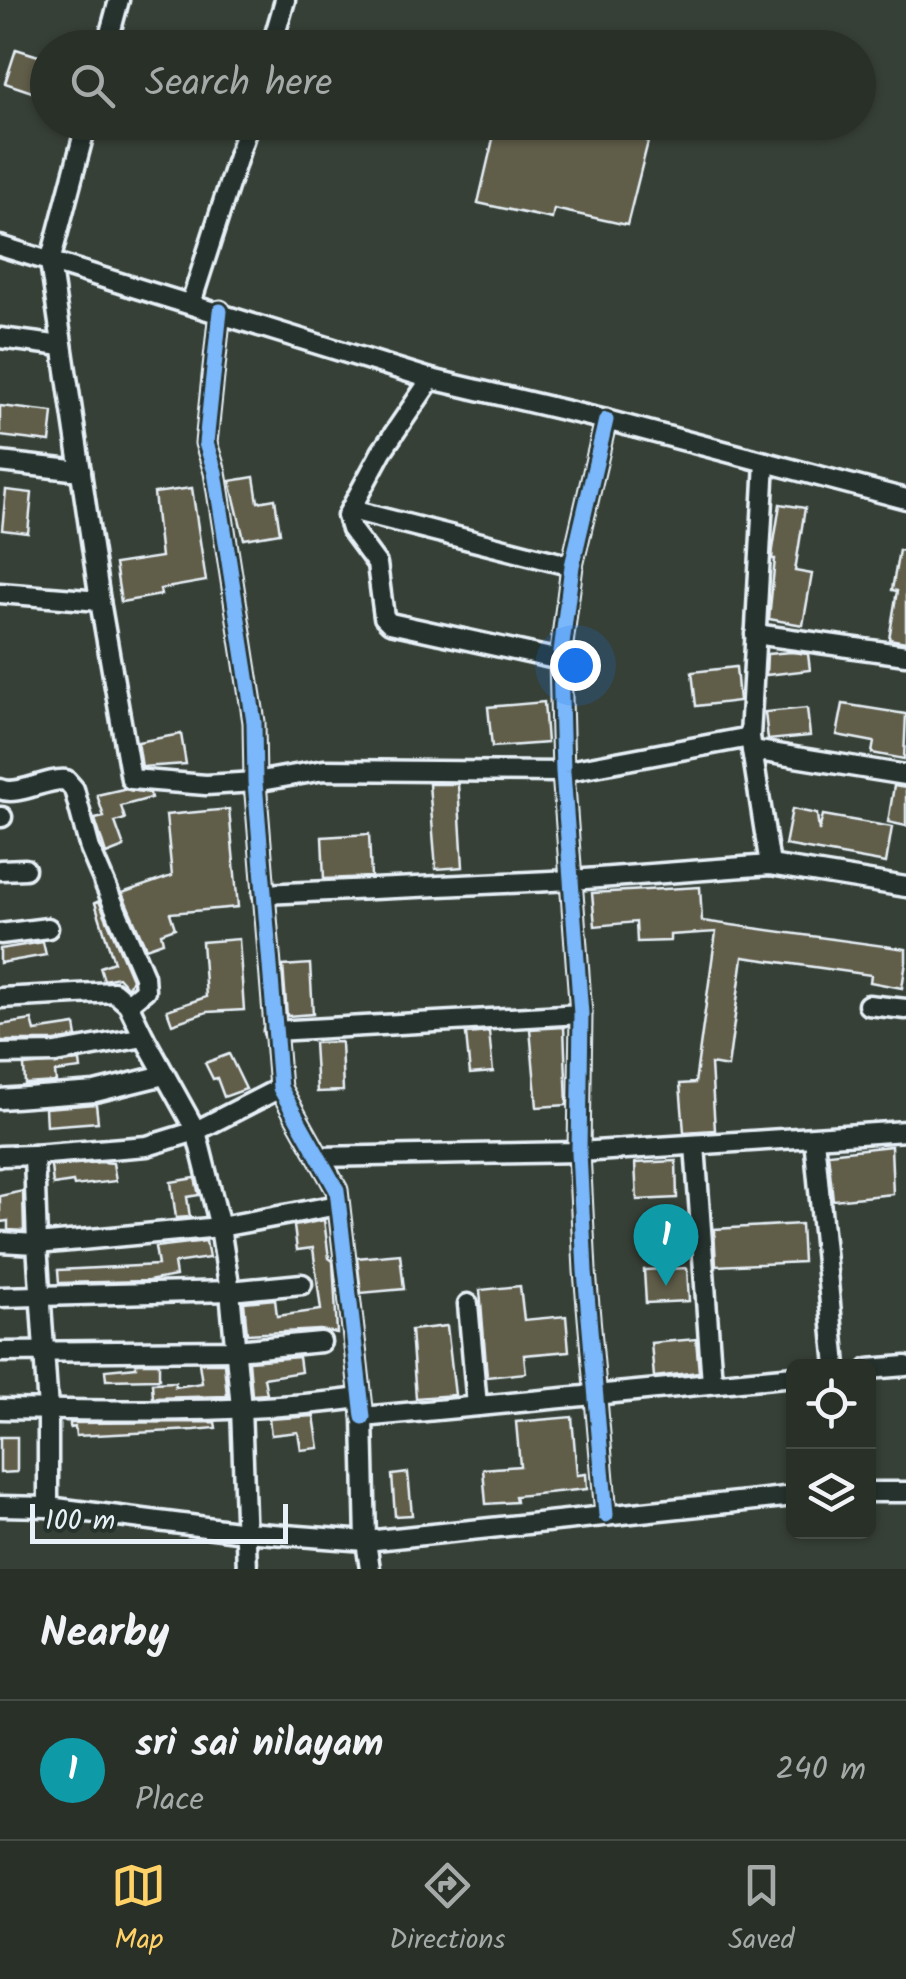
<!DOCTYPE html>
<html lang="en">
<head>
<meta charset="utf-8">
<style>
	body { margin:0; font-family:Kalam,sans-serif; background:#353c34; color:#f1f3f6 }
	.controls { position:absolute; right:30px; bottom:30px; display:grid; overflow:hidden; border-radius:15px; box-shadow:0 2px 8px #0004 }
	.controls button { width:90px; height:90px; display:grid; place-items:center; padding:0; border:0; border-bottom:2px solid #454b45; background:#293028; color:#f1f3f6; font:50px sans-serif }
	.scale { position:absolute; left:30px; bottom:25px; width:258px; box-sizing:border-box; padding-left:10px; border:5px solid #e8f1f8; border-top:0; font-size:28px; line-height:35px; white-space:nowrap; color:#e8f1f8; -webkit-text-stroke:8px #26332d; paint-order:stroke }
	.you { position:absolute; left:575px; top:665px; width:35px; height:35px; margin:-25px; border:8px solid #fff; border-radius:50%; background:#1a73e8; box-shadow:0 0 0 15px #1a73e833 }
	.badge { display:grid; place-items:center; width:65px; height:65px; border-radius:50%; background:#ffd166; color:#fff; font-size:32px; font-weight:700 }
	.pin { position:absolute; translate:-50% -82px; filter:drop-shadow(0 2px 5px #0008) }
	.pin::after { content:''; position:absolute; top:52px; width:35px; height:30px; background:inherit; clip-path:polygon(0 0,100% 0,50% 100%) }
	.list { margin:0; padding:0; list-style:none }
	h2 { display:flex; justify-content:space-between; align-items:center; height:130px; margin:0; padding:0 40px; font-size:42px }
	h2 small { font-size:32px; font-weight:400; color:#a5a9a8 }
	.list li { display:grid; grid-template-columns:65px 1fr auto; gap:30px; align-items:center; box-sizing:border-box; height:140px; padding:0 40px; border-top:2px solid #454b45 }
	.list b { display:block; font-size:38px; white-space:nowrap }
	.list p { margin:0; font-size:32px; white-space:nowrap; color:#a5a9a8 }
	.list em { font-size:32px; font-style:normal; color:#a5a9a8 }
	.icon { flex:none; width:55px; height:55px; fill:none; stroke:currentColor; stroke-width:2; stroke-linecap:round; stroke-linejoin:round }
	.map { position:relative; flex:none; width:906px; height:1569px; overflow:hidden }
	.search { position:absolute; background:#293028; box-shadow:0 2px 8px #0004; left:30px; right:30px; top:30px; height:110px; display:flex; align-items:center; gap:25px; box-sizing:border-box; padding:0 35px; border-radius:55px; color:#a5a9a8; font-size:38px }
	.sheet { height:270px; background:#293028 }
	nav { display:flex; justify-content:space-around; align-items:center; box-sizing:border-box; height:140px; border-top:2px solid #454b45; background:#293028; font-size:28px; color:#a5a9a8 }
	nav a { display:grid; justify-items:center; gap:5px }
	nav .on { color:#ffd166 }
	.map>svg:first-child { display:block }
</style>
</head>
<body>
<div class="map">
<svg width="906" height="1569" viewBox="0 0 906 1569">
	<rect width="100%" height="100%" fill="#374036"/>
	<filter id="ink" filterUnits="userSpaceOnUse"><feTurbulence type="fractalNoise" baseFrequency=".01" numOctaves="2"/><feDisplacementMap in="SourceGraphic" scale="20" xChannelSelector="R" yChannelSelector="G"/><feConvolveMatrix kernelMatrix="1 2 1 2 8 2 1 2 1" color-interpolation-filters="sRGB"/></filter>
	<g filter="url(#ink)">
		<g fill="#605d4a" stroke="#e8f1f8" stroke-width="2.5">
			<path d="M16,49L48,59L44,96L5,83Z"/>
			<path d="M497,122H653L627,225L554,209L552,219L478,203Z"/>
			<path d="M0,406L53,412L50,442L0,436Z"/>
			<path d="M254,477L258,502L275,499L280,533L244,539L230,481Z"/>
			<path d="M192,488L206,581L160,589L161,595L121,602L115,564L161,557L154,493Z"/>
			<path d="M6,490L32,493L28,533L2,530Z"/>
			<path d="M780,504L805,508L795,571L812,574L803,625L769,619L775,559H772L773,549Z"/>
			<path d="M899,550L906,551V642L889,639L897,591L892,590Z"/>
			<path d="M791,652L808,654L810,670L766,675L767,654Z"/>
			<path d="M736,667L739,701L696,706L692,672Z"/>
			<path d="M544,702L547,743L492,747L488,707Z"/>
			<path d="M843,704L906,714L904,759L872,753L874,742L837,735Z"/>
			<path d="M807,708L810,736L768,740L765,712Z"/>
			<path d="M181,734L186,764L142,767L138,742Z"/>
			<path d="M429,784H458L463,867L436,869Z"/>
			<path d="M894,786L906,788V826L888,822Z"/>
			<path d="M123,789L150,793L151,798L121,806L125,819L115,822L124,847L106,854L95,819L104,817L97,795Z"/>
			<path d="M229,809L238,907L170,913L175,928L161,933L163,942L146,948L122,893L172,876L166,815Z"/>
			<path d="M792,809L817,814L819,831L823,815L892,827L886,863L785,845Z"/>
			<path d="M369,834L371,877L324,879L322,837Z"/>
			<path d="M700,887L702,921L906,949V962L902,988L870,982L871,975L743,957L728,1067L711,1064L715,1130L684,1132L680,1084L695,1083L716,932L670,935V941L637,942L636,922L595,926L592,893Z"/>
			<path d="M99,901L132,979L128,988L118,977L104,980L100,967L114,962L95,903Z"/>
			<path d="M239,939L244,1010L207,1012L172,1024L167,1010L206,997L202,942Z"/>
			<path d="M43,942L46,955L0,963V949Z"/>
			<path d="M310,964L313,1014L287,1016L283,966Z"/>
			<path d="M32,1020L35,1031L75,1025L77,1037L55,1041H0V1025Z"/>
			<path d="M564,1027L567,1105L537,1107L530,1029Z"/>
			<path d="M489,1032L493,1072L470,1074L466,1034Z"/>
			<path d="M341,1042L343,1091L317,1092L314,1043Z"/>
			<path d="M229,1054L246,1089L224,1097L217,1078L213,1079L205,1063Z"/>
			<path d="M80,1061L81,1069L55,1072L56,1082L25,1084L24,1066Z"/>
			<path d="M96,1104L98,1122L46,1126L45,1108Z"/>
			<path d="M891,1146L893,1194L833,1200L828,1153Z"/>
			<path d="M676,1161L677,1198L637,1200L635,1163Z"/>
			<path d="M102,1162L113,1163L116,1181L74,1186L73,1182L53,1185L51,1166Z"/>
			<path d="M195,1178L199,1195L187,1197L190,1217L176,1218L171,1182Z"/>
			<path d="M23,1191L24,1231L8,1230V1221L0,1222V1196Z"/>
			<path d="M324,1220L329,1258L333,1261L337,1333L320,1330L247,1334L244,1302L275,1299L277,1316L321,1310L313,1248L297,1250L294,1226Z"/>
			<path d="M801,1224L803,1262L716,1266L714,1229Z"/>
			<path d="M206,1241L209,1258L174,1263L176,1276L148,1281L59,1283L58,1270L158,1265L155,1247Z"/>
			<path d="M400,1254L404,1289L361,1293L357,1258Z"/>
			<path d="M687,1268L689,1301L646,1303L644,1270Z"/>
			<path d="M520,1286L524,1320L566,1316L569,1351L524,1355L526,1373L487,1377L480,1290Z"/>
			<path d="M447,1326L455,1395L416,1398L411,1330Z"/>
			<path d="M696,1339L699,1372L654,1377L651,1343Z"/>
			<path d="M299,1357L301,1372L264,1378L267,1394L252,1395L249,1361Z"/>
			<path d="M136,1363H159V1379L106,1380L105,1370L136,1367Z"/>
			<path d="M199,1363H224L227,1396L153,1398L152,1383L175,1382V1387L202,1383Z"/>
			<path d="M314,1416L319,1448L301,1450L298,1432L271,1435L269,1419Z"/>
			<path d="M572,1417L577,1475L586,1474L587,1489L515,1496L516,1502L486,1504L483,1469L520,1466L516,1422Z"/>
			<path d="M215,1422L216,1428L194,1430L76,1436L75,1427L70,1428V1423Z"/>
			<path d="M0,1437H17V1472L0,1473Z"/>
			<path d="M408,1473L412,1515L395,1516L392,1475Z"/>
		</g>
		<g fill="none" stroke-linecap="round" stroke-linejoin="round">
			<defs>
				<g id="street">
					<path d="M106,48L119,0"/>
					<path d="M271,48L285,0"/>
					<path d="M0,246L431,379L606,420L906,499"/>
					<path d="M191,303L249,122"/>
					<path d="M220,311L206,443L215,472L254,722L255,782L280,1088L337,1190L363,1417"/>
					<path d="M0,338L62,346"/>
					<path d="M431,379L382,451L347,516L351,529L377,564L384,617L390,623L560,660"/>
					<path d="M0,462L81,471"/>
					<path d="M765,462L750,737L770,865"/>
					<path d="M351,510L572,566"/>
					<path d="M0,593L100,601L50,262L87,122"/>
					<path d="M100,601L131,779L206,785L255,782L324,770L563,772L750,737"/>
					<path d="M755,634L906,655"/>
					<path d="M752,750L906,775"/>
					<path d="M0,789C18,797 45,778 66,780L74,789L90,849L144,976L145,990L128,1004"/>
					<path d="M0,817H2"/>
					<path d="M0,870L25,869"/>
					<path d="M263,894L572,880L770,865L906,887"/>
					<path d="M0,934L48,928"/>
					<path d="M0,998L114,992L128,1004L144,1037"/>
					<path d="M868,1005L906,1009"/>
					<path d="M274,1031L581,1014"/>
					<path d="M0,1054L56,1053L144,1037L196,1131L220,1227L230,1291L241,1408L247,1569"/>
					<path d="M0,1099L95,1092L164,1075"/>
					<path d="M814,1138L836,1366"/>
					<path d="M695,1145L712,1383"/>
					<path d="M34,1155L147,1146L196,1131L280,1088"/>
					<path d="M0,1156L34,1155L37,1244L220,1227L338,1205"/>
					<path d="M319,1157L579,1152L906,1131"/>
					<path d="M0,1242L37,1244L48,1410V1507"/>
					<path d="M0,1297L230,1291L302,1284"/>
					<path d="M468,1304L477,1406"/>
					<path d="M0,1352L236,1350L321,1342"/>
					<path d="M868,1369L906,1366"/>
					<path d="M0,1409C119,1411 241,1414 360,1398"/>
					<path d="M868,1492H906"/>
					<path d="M0,1506L48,1507L245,1532L366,1541L794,1496"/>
					<path d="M606,1515L585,1271L579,1152L581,1014L563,772L560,660L572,566L606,420"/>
					<path d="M370,1569L366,1541L363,1417L794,1376"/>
				</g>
			</defs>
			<use href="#street" stroke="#e8f1f8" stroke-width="25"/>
			<use href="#street" stroke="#26332d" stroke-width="18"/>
			<defs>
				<g id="cycleway">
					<path d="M220,311L206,443L215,472L254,722L255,782L280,1088L337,1190L363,1417"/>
					<path d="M606,1515L585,1271L579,1152L581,1014L563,772L560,660L572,566L606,420"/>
				</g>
			</defs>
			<use href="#cycleway" stroke="#26332d" stroke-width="21"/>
			<use href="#cycleway" stroke="#7ab7fb" stroke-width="15"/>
		</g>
	</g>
</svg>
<div class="controls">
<button><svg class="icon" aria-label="locate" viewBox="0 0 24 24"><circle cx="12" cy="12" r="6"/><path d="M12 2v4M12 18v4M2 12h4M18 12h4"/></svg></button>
<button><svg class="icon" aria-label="layers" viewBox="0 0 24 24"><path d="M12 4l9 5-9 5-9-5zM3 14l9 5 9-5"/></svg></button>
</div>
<div class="scale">100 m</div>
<div class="you"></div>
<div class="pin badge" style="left:666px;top:1286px;background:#0f9aa8">1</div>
<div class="search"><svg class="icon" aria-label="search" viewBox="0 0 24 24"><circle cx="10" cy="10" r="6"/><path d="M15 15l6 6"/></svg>Search here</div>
</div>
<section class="sheet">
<h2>Nearby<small></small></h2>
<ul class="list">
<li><span class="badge" style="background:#0f9aa8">1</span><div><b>sri sai nilayam</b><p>Place</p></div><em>240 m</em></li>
</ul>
</section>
<nav>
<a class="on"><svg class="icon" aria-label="map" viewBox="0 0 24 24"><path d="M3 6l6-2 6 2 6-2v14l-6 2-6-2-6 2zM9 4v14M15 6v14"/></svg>Map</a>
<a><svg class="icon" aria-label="directions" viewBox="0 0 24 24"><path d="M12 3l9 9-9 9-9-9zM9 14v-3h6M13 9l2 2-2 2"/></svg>Directions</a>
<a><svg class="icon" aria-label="saved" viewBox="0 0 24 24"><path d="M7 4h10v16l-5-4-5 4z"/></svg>Saved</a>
</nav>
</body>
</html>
